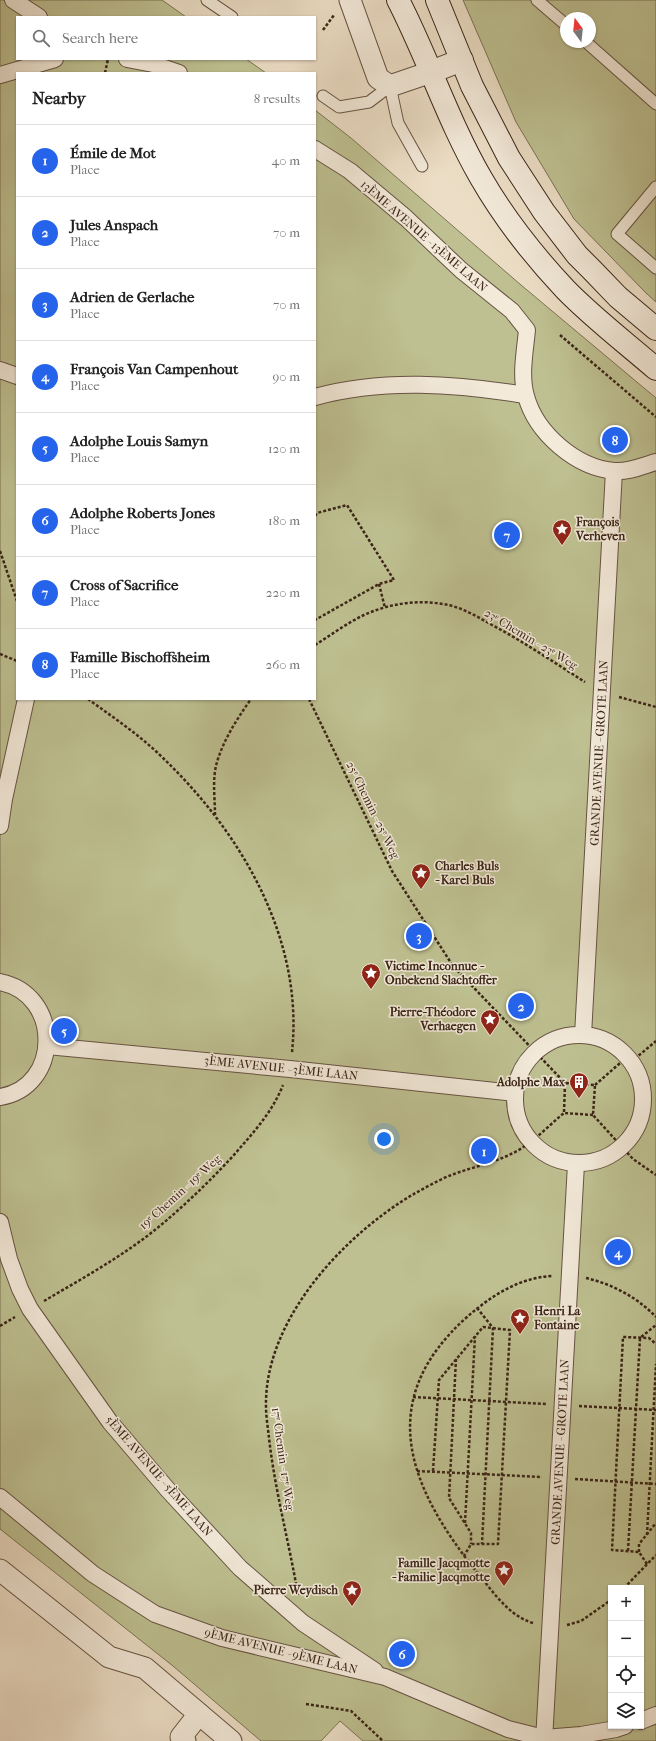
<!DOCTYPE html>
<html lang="en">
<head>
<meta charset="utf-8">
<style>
	body { margin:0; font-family:"IM FELL French Canon",serif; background:#f2f2f2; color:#222 }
	.controls { position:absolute; right:12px; bottom:12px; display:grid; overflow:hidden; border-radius:0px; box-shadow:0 1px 3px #0004 }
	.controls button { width:36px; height:36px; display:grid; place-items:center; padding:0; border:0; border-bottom:1px solid #e0e0e0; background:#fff; color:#222; font:20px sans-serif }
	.compass { position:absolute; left:560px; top:12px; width:36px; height:36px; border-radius:50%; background:#fff; box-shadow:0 1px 3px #0004; rotate:345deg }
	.you { position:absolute; left:384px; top:1139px; width:14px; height:14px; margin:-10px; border:3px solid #fff; border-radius:50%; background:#1a73e8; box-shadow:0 0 0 6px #1a73e833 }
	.badge { display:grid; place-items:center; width:26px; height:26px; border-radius:50%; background:#2563eb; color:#fff; font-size:13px; font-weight:700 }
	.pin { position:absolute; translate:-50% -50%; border:2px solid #fff; box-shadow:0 1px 4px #0006 }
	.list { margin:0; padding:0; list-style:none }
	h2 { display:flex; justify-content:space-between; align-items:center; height:52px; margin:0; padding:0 16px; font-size:17px }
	h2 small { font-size:13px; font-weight:400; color:#767676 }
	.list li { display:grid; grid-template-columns:26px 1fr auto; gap:12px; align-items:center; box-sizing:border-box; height:72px; padding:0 16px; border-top:1px solid #e0e0e0 }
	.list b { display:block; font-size:15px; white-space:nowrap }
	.list p { margin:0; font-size:13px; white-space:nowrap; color:#767676 }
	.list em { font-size:13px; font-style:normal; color:#767676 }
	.icon { flex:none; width:22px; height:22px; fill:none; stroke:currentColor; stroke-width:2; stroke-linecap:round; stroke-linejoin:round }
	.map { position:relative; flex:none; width:656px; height:1741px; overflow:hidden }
	.search { position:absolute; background:#fff; box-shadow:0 1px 3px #0004; left:16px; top:16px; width:300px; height:44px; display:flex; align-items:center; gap:10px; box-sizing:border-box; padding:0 14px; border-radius:0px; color:#767676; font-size:15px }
	.panel { position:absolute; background:#fff; box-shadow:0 1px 3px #0004; left:16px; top:72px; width:300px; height:628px; border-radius:0px }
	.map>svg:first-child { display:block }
</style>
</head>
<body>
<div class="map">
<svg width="656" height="1741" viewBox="0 0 656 1741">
	<rect width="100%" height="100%" fill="#ecdec6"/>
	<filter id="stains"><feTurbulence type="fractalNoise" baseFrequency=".005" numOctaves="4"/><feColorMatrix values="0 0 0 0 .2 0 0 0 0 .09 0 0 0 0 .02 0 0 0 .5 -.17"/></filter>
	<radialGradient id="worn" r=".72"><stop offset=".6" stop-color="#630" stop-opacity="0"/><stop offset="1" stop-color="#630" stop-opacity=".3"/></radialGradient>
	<g fill="#bec091" stroke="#7c7254" fill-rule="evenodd">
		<path d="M0,0H162L186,17H17V59H246L266,73H17V699H315V110L351,138L521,285L656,398V1741H363L340,1721L321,1741H261L173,1666L0,1529ZM611,1588H641V1726H611Z"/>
		<path d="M463,0H656V302L646,293L574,219L516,122ZM566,18H590V42H566Z"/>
	</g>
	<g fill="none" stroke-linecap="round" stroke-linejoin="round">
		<defs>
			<g id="service">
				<path d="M207,0L232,17"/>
				<path d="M537,0L566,25"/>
				<path d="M586,42L656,104"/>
				<path d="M323,96L339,107L369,102L390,86L398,123L422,166"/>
				<path d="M656,187L617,234L656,268"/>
			</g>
			<g id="pedestrian">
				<path d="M13,0L39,17"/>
				<path d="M127,59L153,64L179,73"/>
				<path d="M0,75L55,59"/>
				<path d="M315,149L350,171L406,218L461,270L512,311L527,330C525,351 520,376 526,396C536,433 576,468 615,471C629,472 642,466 656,462"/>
				<path d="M0,370L17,376"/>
				<path d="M315,397C383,378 457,384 525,395"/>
				<path d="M0,826L4,799L26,699"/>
				<path d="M0,982C62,994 62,1087 0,1097"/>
				<path d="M583,1035L614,471"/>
				<circle cx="579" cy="1099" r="64"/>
				<path d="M47,1046L290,1069L515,1093"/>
				<path d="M0,1222L9,1259L20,1289L30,1309L110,1422L168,1490L240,1568L303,1623L375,1671"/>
				<path d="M0,1497L93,1574L155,1614L222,1638L385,1677L508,1729L544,1738L581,1735L616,1729L625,1726"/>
				<path d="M641,1721L656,1715"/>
				<path d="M544,1741L576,1164"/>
			</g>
			<g id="minor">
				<path d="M350,0L378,78L390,86L431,72"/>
				<path d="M0,1570L109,1657L145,1668L231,1741"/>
				<path d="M185,1741L181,1737L199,1714"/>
			</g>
			<path id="tertiary" d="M431,72L462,60"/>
			<g id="secondary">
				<path d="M398,0C428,58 448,121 481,178C504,218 534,256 565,289C592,317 626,343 656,369"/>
				<path d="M437,0L472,86L509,158L544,212L577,255L592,270L618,297L656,329"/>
			</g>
		</defs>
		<use href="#service" stroke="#675343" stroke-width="13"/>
		<use href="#pedestrian" stroke="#675343" stroke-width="18"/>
		<use href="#minor" stroke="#675343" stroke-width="23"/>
		<use href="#tertiary" stroke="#675343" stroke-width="24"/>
		<use href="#secondary" stroke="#3b2517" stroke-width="24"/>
		<g stroke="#3b2517" stroke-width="2.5" stroke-dasharray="3 2" stroke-linecap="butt">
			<path d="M323,30L334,15"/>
			<path d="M105,73L108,59"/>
			<path d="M560,335L656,417"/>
			<path d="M315,516L317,513L347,505L394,580L379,584L315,620"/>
			<path d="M0,551L17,601"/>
			<path d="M379,584L385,608"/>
			<path d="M315,645C331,635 347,623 364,615C390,603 421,599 448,605C463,608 478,617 492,625C524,642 555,663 585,682"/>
			<path d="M0,654L17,661"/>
			<path d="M619,697L656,707"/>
			<path d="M88,699C114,718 141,736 164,759C242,834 304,940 292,1052"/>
			<path d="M309,699L392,871L453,966L565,1083"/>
			<path d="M215,815C215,798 212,779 217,762C224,739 237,719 251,699"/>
			<path d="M631,1062L656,1041"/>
			<path d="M595,1085L627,1057"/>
			<path d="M593,1115L564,1113L565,1083L595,1085L593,1115L633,1159L656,1175"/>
			<path d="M586,1278C612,1284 637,1297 656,1317"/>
			<path d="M44,1301C83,1278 125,1255 161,1225C186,1204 210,1181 233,1156C252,1134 272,1113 283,1085"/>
			<path d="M477,1308L493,1328L482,1544"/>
			<path d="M0,1326L15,1317"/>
			<path d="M456,1359L449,1498L471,1533V1544"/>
			<path d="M413,1397L546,1404"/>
			<path d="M579,1406L656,1410"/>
			<path d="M417,1471L542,1477"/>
			<path d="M433,1471L439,1380L483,1327L510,1330L498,1544H471L464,1556"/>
			<path d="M575,1479L656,1484"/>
			<path d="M465,1523L475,1336"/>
			<path d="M647,1535L656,1364"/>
			<path d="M628,1551L640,1338L656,1325"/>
			<path d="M639,1552V1544L656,1523"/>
			<path d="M647,1564L639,1552L612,1550L623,1337L649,1338L656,1344"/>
			<path d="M624,1588L656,1555"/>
			<path d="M298,1595C289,1542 275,1491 269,1438C268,1428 266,1417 266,1407C264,1321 342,1237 412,1195C425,1188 440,1179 454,1174C473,1167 493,1163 511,1154C531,1145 547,1127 564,1113"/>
			<path d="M533,1623C508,1616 492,1590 476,1571C408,1486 374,1400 467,1317C491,1296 520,1277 553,1276"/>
			<path d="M567,1625L581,1621L611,1600"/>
			<path d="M306,1704L351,1711L383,1741"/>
		</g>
		<use href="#service" stroke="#f3eada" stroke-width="11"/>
		<use href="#pedestrian" stroke="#f3eada" stroke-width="16"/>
		<use href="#minor" stroke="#f3eada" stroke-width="21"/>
		<use href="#tertiary" stroke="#f3eada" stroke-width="22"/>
		<use href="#secondary" stroke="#f3eada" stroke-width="22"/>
	</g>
	<defs>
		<symbol id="sight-pin" viewBox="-11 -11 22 30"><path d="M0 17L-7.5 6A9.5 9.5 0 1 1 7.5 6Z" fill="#8f2418" stroke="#f3eada"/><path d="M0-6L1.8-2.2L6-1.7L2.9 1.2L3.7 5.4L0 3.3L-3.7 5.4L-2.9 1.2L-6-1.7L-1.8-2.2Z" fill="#fff"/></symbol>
		<symbol id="building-pin" viewBox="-11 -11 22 30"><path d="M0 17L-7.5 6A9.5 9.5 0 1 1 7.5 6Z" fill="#8f2418" stroke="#f3eada"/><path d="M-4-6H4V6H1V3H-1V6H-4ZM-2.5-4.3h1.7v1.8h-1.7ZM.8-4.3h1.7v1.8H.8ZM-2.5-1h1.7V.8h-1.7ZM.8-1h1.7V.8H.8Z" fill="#fff"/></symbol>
	</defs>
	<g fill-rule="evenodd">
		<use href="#sight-pin" x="551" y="518" width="22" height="30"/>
		<use href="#sight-pin" x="410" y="862" width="22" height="30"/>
		<use href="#sight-pin" x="360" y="962" width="22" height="30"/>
		<use href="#sight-pin" x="479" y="1008" width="22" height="30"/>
		<use href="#building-pin" x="568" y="1071" width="22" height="30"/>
		<use href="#sight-pin" x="509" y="1307" width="22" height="30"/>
		<use href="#sight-pin" x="493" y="1559" width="22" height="30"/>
		<use href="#sight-pin" x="341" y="1579" width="22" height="30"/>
	</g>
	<g text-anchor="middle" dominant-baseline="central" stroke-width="3" stroke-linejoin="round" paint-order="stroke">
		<g font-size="12" fill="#3b2517" stroke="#f3eada">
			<text transform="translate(424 236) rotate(41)">13ÈME AVENUE - 13ÈME LAAN</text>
			<text transform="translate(531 639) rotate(31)">23ᵉ Chemin - 23ᵉ Weg</text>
			<text transform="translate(599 753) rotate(-87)">GRANDE AVENUE - GROTE LAAN</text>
			<text transform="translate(373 810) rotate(64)">25ᵉ Chemin - 25ᵉ Weg</text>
			<text transform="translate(281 1068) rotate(6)">3ÈME AVENUE - 3ÈME LAAN</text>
			<text transform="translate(180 1192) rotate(-42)">19ᵉ Chemin - 19ᵉ Weg</text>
			<text transform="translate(560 1452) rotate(-87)">GRANDE AVENUE - GROTE LAAN</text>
			<text transform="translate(283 1459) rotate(82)">17ᵉ Chemin - 17ᵉ Weg</text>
			<text transform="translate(159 1476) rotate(49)">5ÈME AVENUE - 5ÈME LAAN</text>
			<text transform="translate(281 1651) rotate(14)">9ÈME AVENUE - 9ÈME LAAN</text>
		</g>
		<g font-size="12" font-weight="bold" fill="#3b2517" stroke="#f3eada" text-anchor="start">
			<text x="576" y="522">François<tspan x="576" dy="14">Verheven</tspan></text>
			<text x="435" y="866">Charles Buls<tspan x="435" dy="14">- Karel Buls</tspan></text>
			<text x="385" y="966">Victime Inconnue -<tspan x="385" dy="14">Onbekend Slachtoffer</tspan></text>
			<text x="476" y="1012" text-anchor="end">Pierre-Théodore<tspan x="476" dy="14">Verhaegen</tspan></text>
			<text x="565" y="1082" text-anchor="end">Adolphe Max</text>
			<text x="534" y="1311">Henri La<tspan x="534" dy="14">Fontaine</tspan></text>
			<text x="490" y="1563" text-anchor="end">Famille Jacqmotte<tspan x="490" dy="14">- Familie Jacqmotte</tspan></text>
			<text x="338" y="1590" text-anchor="end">Pierre Weydisch</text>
		</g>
	</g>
	<rect width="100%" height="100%" filter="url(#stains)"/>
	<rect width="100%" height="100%" fill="url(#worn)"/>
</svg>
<div class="controls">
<button>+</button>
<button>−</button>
<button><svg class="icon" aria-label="locate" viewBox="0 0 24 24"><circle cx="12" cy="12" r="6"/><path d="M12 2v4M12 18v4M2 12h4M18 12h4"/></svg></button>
<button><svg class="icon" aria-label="layers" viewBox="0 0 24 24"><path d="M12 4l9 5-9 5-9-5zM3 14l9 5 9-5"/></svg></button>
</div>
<svg class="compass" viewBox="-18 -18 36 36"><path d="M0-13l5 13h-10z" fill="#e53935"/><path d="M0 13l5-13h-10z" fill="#767676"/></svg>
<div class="you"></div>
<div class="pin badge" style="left:484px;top:1151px">1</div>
<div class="pin badge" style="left:521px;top:1006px">2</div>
<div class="pin badge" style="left:419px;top:936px">3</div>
<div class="pin badge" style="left:618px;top:1252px">4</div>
<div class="pin badge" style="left:64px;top:1031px">5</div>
<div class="pin badge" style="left:402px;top:1654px">6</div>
<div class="pin badge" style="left:507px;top:535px">7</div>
<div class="pin badge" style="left:615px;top:440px">8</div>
<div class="search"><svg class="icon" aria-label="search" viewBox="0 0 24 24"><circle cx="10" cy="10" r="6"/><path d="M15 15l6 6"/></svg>Search here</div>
<section class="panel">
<h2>Nearby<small>8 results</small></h2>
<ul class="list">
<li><span class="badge">1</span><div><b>Émile de Mot</b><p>Place</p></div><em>40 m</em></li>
<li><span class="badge">2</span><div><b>Jules Anspach</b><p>Place</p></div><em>70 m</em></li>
<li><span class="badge">3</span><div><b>Adrien de Gerlache</b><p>Place</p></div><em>70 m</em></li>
<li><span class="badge">4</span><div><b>François Van Campenhout</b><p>Place</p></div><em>90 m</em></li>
<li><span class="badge">5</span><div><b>Adolphe Louis Samyn</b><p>Place</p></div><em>120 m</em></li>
<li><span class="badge">6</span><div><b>Adolphe Roberts Jones</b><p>Place</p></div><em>180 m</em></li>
<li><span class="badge">7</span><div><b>Cross of Sacrifice</b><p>Place</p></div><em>220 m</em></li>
<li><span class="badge">8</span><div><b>Famille Bischoffsheim</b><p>Place</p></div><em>260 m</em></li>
</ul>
</section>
</div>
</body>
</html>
